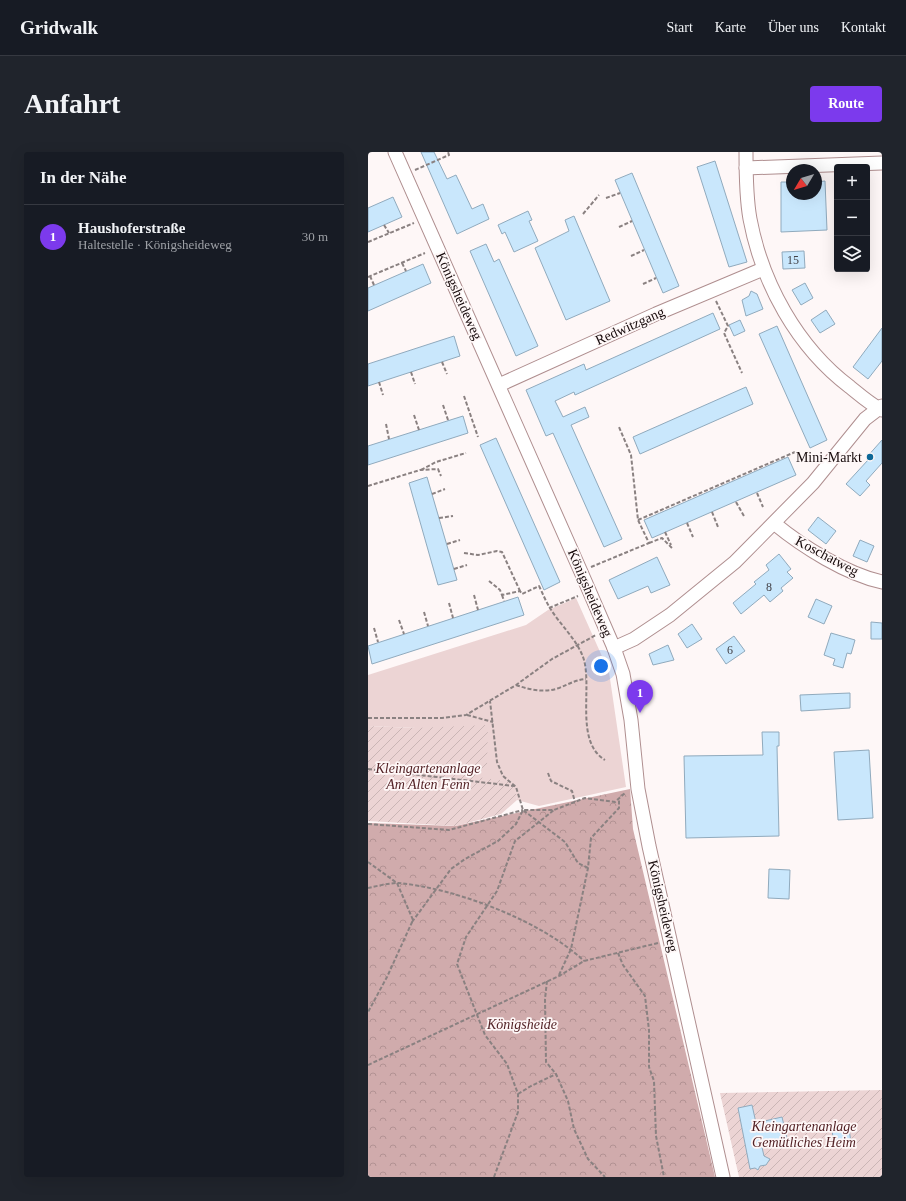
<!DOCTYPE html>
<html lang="de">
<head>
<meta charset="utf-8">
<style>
	body { margin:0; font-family:"Times New Roman",serif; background:#20242c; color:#f1f3f6 }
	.controls { position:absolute; right:12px; top:12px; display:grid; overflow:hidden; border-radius:4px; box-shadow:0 4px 16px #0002 }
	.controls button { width:36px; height:36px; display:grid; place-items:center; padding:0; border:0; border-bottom:1px solid #363941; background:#171b24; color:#f1f3f6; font:20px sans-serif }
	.compass { position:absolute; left:418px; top:12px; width:36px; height:36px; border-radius:50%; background:#171b24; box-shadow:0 4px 16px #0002; rotate:232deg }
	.you { position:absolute; left:233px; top:514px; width:14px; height:14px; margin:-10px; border:3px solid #fff; border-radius:50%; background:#1a73e8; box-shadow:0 0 0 6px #1a73e833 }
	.badge { display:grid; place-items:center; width:26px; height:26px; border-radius:50%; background:#7c3aed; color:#fff; font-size:13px; font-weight:700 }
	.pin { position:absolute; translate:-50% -33px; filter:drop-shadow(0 1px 2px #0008) }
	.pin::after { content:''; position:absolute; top:21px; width:14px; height:12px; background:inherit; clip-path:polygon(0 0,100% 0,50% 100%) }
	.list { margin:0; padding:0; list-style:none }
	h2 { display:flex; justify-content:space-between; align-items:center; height:52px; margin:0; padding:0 16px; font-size:17px }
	h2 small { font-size:13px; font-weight:400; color:#9ea1a6 }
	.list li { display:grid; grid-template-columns:26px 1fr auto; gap:12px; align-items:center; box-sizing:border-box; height:64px; padding:0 16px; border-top:1px solid #363941 }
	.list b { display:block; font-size:15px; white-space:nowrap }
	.list p { margin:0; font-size:13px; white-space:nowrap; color:#9ea1a6 }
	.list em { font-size:13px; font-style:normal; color:#9ea1a6 }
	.icon { flex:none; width:22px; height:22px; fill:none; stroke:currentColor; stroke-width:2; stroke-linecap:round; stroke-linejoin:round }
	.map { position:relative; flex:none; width:514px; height:1025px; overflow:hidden; border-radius:4px }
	header { display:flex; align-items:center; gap:24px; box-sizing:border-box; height:56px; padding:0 20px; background:#171b24; border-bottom:1px solid #363941 }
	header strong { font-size:19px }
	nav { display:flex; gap:22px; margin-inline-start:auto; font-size:14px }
	.intro { display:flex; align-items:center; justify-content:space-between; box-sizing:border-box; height:96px; padding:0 24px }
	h1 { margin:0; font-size:28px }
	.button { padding:10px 18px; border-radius:4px; background:#7c3aed; color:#fff; font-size:14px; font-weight:700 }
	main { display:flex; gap:24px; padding:0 24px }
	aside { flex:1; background:#171b24; border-radius:4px; box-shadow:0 4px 16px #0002 }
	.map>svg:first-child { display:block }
</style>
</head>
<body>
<header>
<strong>Gridwalk</strong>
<nav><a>Start</a><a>Karte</a><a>Über uns</a><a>Kontakt</a></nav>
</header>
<div class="intro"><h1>Anfahrt</h1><a class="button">Route</a></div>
<main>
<aside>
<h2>In der Nähe<small></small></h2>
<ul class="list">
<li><span class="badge">1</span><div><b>Haushoferstraße</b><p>Haltestelle · Königsheideweg</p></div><em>30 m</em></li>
</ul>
</aside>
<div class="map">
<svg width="514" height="1025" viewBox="0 0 514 1025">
	<defs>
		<pattern id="forest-crowns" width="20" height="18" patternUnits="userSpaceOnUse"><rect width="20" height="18" fill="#d0abac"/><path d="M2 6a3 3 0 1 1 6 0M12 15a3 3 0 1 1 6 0" fill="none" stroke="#b29293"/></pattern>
		<pattern id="garden-furrows" width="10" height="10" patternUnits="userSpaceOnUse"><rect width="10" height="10" fill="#ecd4d4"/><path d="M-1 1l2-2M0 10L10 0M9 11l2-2" fill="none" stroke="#cab5b5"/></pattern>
	</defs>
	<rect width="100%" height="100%" fill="#fef7f7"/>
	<path fill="#ecd4d4" d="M208,446L241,520L258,635L171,654L149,648L145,630L109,626L48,576L0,574V523L158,473L180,458Z"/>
	<path fill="url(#forest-crowns)" d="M262,637L265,677L347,1025H0V671L87,674Z"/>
	<g fill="url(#garden-furrows)">
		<path d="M120,573L119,614L109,625L146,630L149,648L133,662L88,674L0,669V574L48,576Z"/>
		<path d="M514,938V1025H371L352,941Z"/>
	</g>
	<g fill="#c9e7fc" stroke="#90aabd">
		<path d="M53,0H66L79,27L88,23L104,57L115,52L121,67L89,82Z"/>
		<path d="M347,9L379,110L361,115L329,15Z"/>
		<path d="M264,21L311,134L295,141L247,28Z"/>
		<path d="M457,29L459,78L413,80V30H424V42H448V30Z"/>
		<path d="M25,45L34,65L0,80V56Z"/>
		<path d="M160,59L164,68L161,69L170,89L146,100L137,80L134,82L130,73Z"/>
		<path d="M206,64L242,149L198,168L167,96L201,79L197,68Z"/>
		<path d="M118,92L126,110L131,107L170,194L148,204L102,99Z"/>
		<path d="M436,99L437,116L415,117L414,100Z"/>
		<path d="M55,112L63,131L0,159V136Z"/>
		<path d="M437,131L445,146L433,153L424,138Z"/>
		<path d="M383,139L389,142L395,157L378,164L374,148L381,144Z"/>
		<path d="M458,158L467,172L452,181L443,168Z"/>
		<path d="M345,161L352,177L207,243L206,240L187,249L195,265L217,255L221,265L203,273L254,387L236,395L185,281L178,284L158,238L216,212L218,218Z"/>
		<path d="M372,168L377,179L366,184L361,173Z"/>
		<path d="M409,174L459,288L442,296L391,182Z"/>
		<path d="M514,176V209L500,227L485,215Z"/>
		<path d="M86,184L92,204L0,234V212Z"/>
		<path d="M378,235L385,252L272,302L265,285Z"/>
		<path d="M95,264L100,281L0,313V294Z"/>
		<path d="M128,286L192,430L176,438L112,293Z"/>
		<path d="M514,288V311L498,329L502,333L492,344L478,332L500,308L498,306Z"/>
		<path d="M420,305L428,323L284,386L276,368Z"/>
		<path d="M59,325L89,428L70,433L41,331Z"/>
		<path d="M450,365L468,379L458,392L440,378Z"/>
		<path d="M492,388L506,394L499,410L485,404Z"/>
		<path d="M411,402L423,417L419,420L425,426L413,436L415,439L402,450L396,443L373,462L365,451L388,432L386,430L401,418L398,413Z"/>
		<path d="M289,405L302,433L283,441L280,434L250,447L241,428Z"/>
		<path d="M150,445L156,463L4,512L0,494Z"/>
		<path d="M448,447L464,454L456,472L440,465Z"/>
		<path d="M503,470L514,471V487H503Z"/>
		<path d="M324,472L334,487L319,496L310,482Z"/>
		<path d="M463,481L487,488L483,502L479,501L475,516L465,513L467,507L456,503Z"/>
		<path d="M366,484L377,499L358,512L348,497Z"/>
		<path d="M300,493L306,508L285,513L281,502Z"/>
		<path d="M482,541V556L433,559L432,543Z"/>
		<path d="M394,580H411V594H409L411,684L318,686L316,604L395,603Z"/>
		<path d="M501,598L505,666L470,668L466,600Z"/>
		<path d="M401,717L422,718L421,747L400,746Z"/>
		<path d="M384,953L388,971L414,965L419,986L393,991L396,1004L402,1007L398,1013L392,1014L390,1018L387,1016L382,1017L370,956Z"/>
		<path d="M481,976L483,991L466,993L464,978Z"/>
	</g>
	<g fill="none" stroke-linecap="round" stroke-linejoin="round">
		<defs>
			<g id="minor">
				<path d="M27,0L213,420L246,496L255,522L263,568L270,637L281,694L355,1025"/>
				<path d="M378,0C378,22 378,45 382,67C394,131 429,195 482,235C492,243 503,253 514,258"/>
				<path d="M378,16L514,11"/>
				<path d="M131,233L288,162L395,117"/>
				<path d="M407,372C435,395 478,422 514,430"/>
				<path d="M246,496L266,487L302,463L367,410L445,331L497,267L514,254"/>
			</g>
		</defs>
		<use href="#minor" stroke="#af8e8f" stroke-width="15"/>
		<g stroke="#8a8181" stroke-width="2" stroke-dasharray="4 2" stroke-linecap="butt">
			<path d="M47,18L81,3L80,0"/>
			<path d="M238,46L252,41"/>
			<path d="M215,62L231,43"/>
			<path d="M16,73L21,81"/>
			<path d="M251,75L264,69"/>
			<path d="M0,90L46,71"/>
			<path d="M263,104L276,98"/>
			<path d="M34,111L38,119"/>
			<path d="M2,124L6,133"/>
			<path d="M0,125L57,101"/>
			<path d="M275,132L288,126"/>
			<path d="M348,149L360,174L356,181L374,221"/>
			<path d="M74,210L79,222"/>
			<path d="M43,220L47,232"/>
			<path d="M11,230L15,243"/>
			<path d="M96,244L110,285"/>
			<path d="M75,253L80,268"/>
			<path d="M46,263L51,278"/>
			<path d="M18,272L21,287"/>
			<path d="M53,318L68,310L98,301"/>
			<path d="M0,334L52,318L70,317L73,324"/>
			<path d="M389,341L395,355"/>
			<path d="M64,342L77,337"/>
			<path d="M368,350L376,364"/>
			<path d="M344,360L350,375"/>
			<path d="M71,366L85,364"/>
			<path d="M270,368L427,300"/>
			<path d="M319,371L325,385"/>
			<path d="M297,380L303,393"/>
			<path d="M281,391L294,386L304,396"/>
			<path d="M79,392L92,388"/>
			<path d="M96,401L110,403L129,399L134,400L152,439"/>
			<path d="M223,415L281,391L270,368L263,303L251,275"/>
			<path d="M86,417L99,413"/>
			<path d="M121,429L132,438L134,443L152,439L154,442L171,434C175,442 178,450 182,456C192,473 210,488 216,508C224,538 207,590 237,608"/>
			<path d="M106,443L110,458"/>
			<path d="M134,443L136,449"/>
			<path d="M81,451L85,466"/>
			<path d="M181,456L210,444"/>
			<path d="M56,460L60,474"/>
			<path d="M31,468L36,482"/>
			<path d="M6,476L10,490"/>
			<path d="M148,533C162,538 177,541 191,536C201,532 207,528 218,527"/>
			<path d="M99,563L125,570"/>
			<path d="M0,566H74L98,563L148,533L184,507L228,483"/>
			<path d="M0,617L146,634"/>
			<path d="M180,621L183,629L204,639L207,650"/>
			<path d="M0,672L81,678L155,658"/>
			<path d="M0,710L29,731L45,768L19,825L0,860"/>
			<path d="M220,716L210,711L197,690L155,658H186L217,646L247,650L257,641"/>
			<path d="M0,736C9,734 21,731 30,731C87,736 174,769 216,809"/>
			<path d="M44,770L83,717L97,707L130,689L148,672L155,658L148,635L135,624L129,610L122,549"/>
			<path d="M250,801L255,813L277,844L281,878V915L286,929L288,984L296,1025"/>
			<path d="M191,823L203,797L220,716L223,686L251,656V648"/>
			<path d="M179,829L177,847L178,910L188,922L200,949L206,977L220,1007L237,1025"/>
			<path d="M0,913L191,824L216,809L290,791"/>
			<path d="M150,942L163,934L188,922"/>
			<path d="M126,1025L150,960V942L139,912L117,883L89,812L98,785L129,739L147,689L186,658"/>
		</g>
		<use href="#minor" stroke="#fff" stroke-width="13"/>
	</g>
	<circle fill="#0c6898" stroke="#fef7f7" stroke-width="1.5" cx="502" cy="305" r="4"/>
	<g text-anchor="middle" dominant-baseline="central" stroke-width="3.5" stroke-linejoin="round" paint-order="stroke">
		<g font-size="12" fill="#434147">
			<text x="425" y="108">15</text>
			<text x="401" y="435">8</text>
			<text x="362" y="498">6</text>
		</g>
		<g font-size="14" fill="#160a0b" stroke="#fef7f7">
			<text transform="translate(91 144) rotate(66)">Königsheideweg</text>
			<text transform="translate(262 174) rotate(-24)">Redwitzgang</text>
			<text transform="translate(459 404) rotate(28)">Koschatweg</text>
			<text transform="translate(222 441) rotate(67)">Königsheideweg</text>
			<text transform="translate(295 754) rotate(77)">Königsheideweg</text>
		</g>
		<g font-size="14" fill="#160a0b" stroke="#fef7f7" text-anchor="end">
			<text x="494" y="305">Mini-Markt</text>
		</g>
		<g font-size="14" font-style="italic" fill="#532226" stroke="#fef7f7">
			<text x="60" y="616">Kleingartenanlage<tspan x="60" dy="16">Am Alten Fenn</tspan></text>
			<text x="154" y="872">Königsheide</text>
			<text x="436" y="974">Kleingartenanlage<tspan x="436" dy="16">Gemütliches Heim</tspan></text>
		</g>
	</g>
</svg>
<div class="controls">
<button>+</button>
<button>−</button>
<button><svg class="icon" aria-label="layers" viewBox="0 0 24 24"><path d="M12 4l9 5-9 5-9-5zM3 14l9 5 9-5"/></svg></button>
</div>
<svg class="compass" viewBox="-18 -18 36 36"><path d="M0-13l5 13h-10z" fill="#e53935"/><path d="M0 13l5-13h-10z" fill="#9ea1a6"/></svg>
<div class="you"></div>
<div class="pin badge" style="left:272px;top:561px">1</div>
</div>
</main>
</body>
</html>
